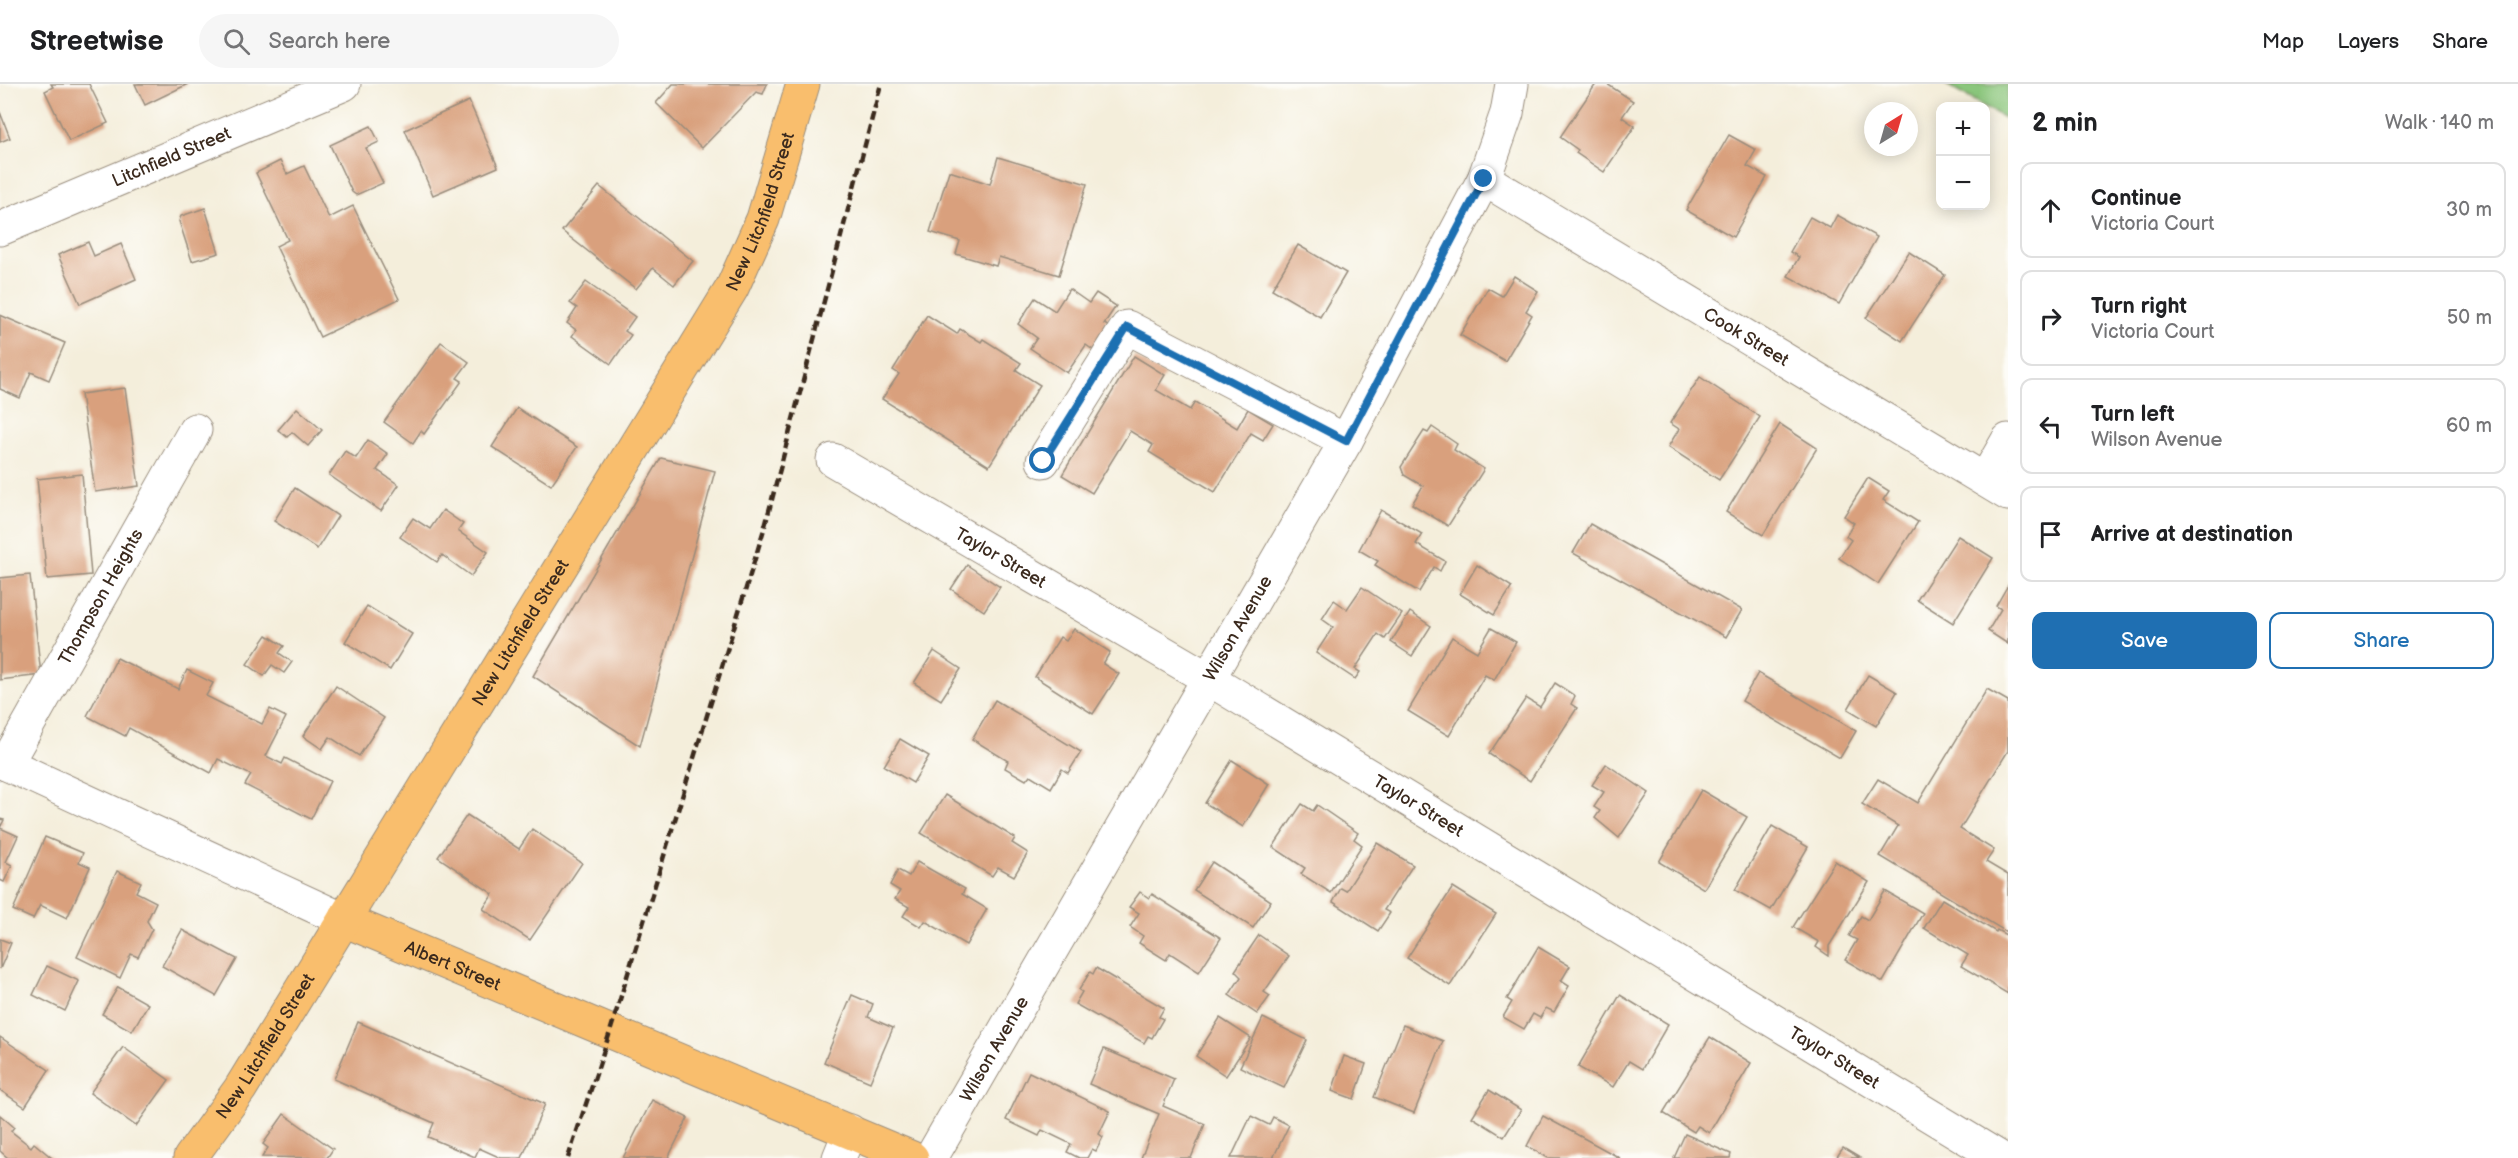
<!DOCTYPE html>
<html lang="en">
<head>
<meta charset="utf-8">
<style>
	body { margin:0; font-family:"Balsamiq Sans",sans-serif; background:#f6f6f6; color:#202124 }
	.controls { position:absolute; right:18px; top:18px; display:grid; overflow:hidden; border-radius:12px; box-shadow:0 3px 15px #0003 }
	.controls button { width:54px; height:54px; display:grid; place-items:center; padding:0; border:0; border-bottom:2px solid #e0e0e0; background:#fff; color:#202124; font:30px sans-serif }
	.compass { position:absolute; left:1864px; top:18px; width:54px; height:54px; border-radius:50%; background:#fff; box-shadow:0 3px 15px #0003; rotate:37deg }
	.stop { position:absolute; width:18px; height:18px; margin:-14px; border:4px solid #1f6fb2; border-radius:50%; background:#fff }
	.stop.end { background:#1f6fb2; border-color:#fff; box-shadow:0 2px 6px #0008 }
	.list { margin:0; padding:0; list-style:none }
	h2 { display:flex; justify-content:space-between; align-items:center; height:78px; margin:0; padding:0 24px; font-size:26px }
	h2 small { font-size:20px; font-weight:400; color:#757577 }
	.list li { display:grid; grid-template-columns:39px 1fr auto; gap:18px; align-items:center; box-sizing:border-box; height:96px; margin:0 12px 12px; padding:0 12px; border:2px solid #e0e0e0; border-radius:12px }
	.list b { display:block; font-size:22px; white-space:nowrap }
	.list p { margin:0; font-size:20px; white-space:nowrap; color:#757577 }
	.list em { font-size:20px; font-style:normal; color:#757577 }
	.actions { display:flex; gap:12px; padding:18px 24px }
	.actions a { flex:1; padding:14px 0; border:2px solid #1f6fb2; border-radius:12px; text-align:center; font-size:21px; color:#1f6fb2 }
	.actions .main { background:#1f6fb2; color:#fff }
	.icon { flex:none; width:33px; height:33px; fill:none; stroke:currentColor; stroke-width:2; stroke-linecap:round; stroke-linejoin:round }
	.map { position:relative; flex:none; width:2008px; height:1074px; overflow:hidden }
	header { display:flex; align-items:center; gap:36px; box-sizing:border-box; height:84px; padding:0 30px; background:#fff; border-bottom:2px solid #e0e0e0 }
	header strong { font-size:28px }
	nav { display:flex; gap:33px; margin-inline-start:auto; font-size:21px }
	.search { width:420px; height:54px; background:#f6f6f6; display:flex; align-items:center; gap:15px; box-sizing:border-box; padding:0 21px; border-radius:33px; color:#757577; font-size:22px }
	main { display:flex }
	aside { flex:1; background:#fff }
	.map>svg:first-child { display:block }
</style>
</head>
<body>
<header>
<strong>Streetwise</strong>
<div class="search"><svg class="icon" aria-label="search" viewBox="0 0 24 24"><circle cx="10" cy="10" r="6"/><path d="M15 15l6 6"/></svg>Search here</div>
<nav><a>Map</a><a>Layers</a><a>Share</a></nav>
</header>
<main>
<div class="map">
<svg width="2008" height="1074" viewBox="0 0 2008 1074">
	<rect width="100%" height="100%" fill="#fdfcf7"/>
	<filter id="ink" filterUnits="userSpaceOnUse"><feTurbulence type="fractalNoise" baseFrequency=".0167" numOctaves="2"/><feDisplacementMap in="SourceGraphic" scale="12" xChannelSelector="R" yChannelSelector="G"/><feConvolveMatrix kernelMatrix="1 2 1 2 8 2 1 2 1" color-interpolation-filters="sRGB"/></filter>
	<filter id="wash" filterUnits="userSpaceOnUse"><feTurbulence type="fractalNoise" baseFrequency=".008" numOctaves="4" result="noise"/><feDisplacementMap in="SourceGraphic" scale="24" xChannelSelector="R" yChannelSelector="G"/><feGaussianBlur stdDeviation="1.35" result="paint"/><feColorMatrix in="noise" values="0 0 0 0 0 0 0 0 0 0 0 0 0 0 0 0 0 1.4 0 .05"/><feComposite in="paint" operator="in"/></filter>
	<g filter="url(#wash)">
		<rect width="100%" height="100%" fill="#f4eedb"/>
		<path fill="#8ac67c" stroke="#62784d" stroke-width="1.5" d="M1945,0H2008V36Z"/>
		<g id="blocks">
			<g fill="#d9a07d">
				<path d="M51,0H89L108,39L69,57L45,7L53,3Z"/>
				<path d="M135,0H188L145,21Z"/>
				<path d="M673,0H767L763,10L756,8L702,64L656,19Z"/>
				<path d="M1596,0H1607L1633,17L1622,33L1635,42L1604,88L1576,69L1578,66L1560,53Z"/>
				<path d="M469,17L498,83L433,111L405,46Z"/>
				<path d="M0,28L10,54L0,58Z"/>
				<path d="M371,42L379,58L366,64L383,99L356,111L352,108L330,61Z"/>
				<path d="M1729,51L1756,66L1747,82L1767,93L1733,153L1686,126Z"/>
				<path d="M998,73L1087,100L1059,191L999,173L996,182L956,170L960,157L930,148L949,87L990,100Z"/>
				<path d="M280,77L287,90L304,82L329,134L353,122L399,215L320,253L276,162L288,156L256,89Z"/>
				<path d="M599,102L693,177L674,201L653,184L636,205L562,147Z"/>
				<path d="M205,124L219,169L192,177L179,137L181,132Z"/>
				<path d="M1837,131L1877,153L1839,220L1788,192L1799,173L1790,168L1810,133L1830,144Z"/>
				<path d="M88,158L94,172L121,160L136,195L80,220L58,171Z"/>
				<path d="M1298,161L1346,189L1320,233L1272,205Z"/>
				<path d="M1909,168L1945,191L1902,257L1866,234Z"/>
				<path d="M1514,192L1538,207L1526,227L1532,231L1505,277L1460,251L1488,204L1502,212Z"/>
				<path d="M586,198L635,233L625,247L631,251L611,280L572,252L576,246L567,239L577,224L570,219Z"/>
				<path d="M1069,205L1089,219L1096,209L1116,222L1104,240L1108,242L1093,266L1086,261L1067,289L1030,264L1037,254L1018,240L1035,214L1055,227Z"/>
				<path d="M0,231L65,259L49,296L31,288L20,314L0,305Z"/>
				<path d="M927,231L957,250L960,245L981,258L983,255L1021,279L1016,286L1040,301L989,382L882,315L899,290L893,286Z"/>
				<path d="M441,258L469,278L457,294L462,297L424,350L421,347L413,359L384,338Z"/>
				<path d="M1134,272L1165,291L1156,306L1190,326L1195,318L1237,344L1248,325L1273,340L1263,356L1251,349L1215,408L1149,368L1153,361L1130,347L1092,409L1062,391Z"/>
				<path d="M1700,293L1760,333L1719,396L1668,363L1679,345L1670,339Z"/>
				<path d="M125,304L139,402L95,408L81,310Z"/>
				<path d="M297,324L322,346L308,362L292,348L287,353L278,346Z"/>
				<path d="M517,324L577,363L551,401L492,363Z"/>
				<path d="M1780,340L1817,364L1763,451L1726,428Z"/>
				<path d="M1432,343L1457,360L1454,366L1484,385L1448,442L1412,420L1423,402L1404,391L1401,383L1424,347L1428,349Z"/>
				<path d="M368,356L388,370L377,386L399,401L381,427L329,391L345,367L356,374Z"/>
				<path d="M661,374L715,387L640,662L533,592Z"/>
				<path d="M82,390L91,491L47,495L37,395Z"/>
				<path d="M1868,394L1889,407L1883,416L1918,438L1878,500L1839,474L1851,456L1846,452L1854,439L1844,432Z"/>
				<path d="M295,404L338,432L317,465L274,437Z"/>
				<path d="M443,426L463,440L458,447L488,468L471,492L442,471L437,478L400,453L413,434L430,445Z"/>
				<path d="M1381,426L1422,450L1416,460L1445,477L1440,487L1434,483L1419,508L1375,481L1378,477L1359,466Z"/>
				<path d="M1590,440L1742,526L1726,553L1573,469Z"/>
				<path d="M1958,452L1993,474L1953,539L1917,516Z"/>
				<path d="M967,481L1000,503L984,527L951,505Z"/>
				<path d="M1477,481L1512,503L1494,531L1460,510Z"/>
				<path d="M30,491L41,591L0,596V494Z"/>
				<path d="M2008,501V560L1988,547L2001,525L1996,522Z"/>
				<path d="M1362,503L1402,530L1385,555L1378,550L1355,585L1360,588L1355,595L1316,569L1333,543L1322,535L1334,516L1347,525Z"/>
				<path d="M367,522L412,550L390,586L345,558Z"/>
				<path d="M1410,528L1431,542L1412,572L1391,558Z"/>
				<path d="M1491,544L1516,558L1494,596L1485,591L1449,652L1408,627L1452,553L1477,568Z"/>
				<path d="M1074,545L1110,568L1103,580L1119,590L1093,630L1035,593L1060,553L1066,557Z"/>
				<path d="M267,551L284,562L279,569L292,578L284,589L272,581L264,592L247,580Z"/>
				<path d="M934,567L961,585L941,616L914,599Z"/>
				<path d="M117,574L178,605L187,586L213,599L206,612L262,640L270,625L286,633L266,672L282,680L285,674L330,697L311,735L245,701L251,691L218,675L211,689L129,644L125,652L87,632Z"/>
				<path d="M1758,589L1856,647L1840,674L1742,617Z"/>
				<path d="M1868,591L1897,608L1876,642L1848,625Z"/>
				<path d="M1555,599L1575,612L1571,620L1577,624L1530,697L1489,670L1526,614L1540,623Z"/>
				<path d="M336,602L384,634L359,672L330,653L322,665L303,652Z"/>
				<path d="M1987,605L2008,617V667L1960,745L1994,766L1986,778L2008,791V849L1880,772L1898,742L1862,720L1878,695L1918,719Z"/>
				<path d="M995,616L1081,668L1068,689L1062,685L1051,704L1030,691L1026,696L1005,684L1008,677L972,655Z"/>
				<path d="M900,655L929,672L913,699L884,682Z"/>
				<path d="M1232,676L1269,700L1243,743L1205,719Z"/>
				<path d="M1606,680L1649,709L1619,754L1595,734L1600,727L1594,723L1604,708L1592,701Z"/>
				<path d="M1701,706L1747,733L1704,805L1659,778Z"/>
				<path d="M945,711L1015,754L1012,759L1028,769L1014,792L998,783L992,792L921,749Z"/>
				<path d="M1302,720L1313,727L1317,721L1358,749L1354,755L1362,761L1331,809L1301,790L1305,784L1273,763Z"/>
				<path d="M467,731L519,765L532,745L582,779L530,856L483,825L493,810L438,773Z"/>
				<path d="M0,735L4,736L0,744L18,752L6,778L12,781L4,798L0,796Z"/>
				<path d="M1772,742L1808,763L1771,826L1735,806Z"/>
				<path d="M45,753L83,769L79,778L90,783L67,834L40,821L33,835L13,826Z"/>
				<path d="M1377,759L1413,781L1384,826L1390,829L1378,847L1333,818L1341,804L1346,807Z"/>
				<path d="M1835,777L1869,798L1829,862V872L1816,863L1819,858L1793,843Z"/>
				<path d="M917,778L965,805L962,810L987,825L966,861L925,837L921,843L903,832L909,823L895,815L900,807L890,801L898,786L909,792Z"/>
				<path d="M1212,778L1271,817L1253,844L1194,806Z"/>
				<path d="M117,787L141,798L136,808L156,818L147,837L152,845L138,873L131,870L120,894L77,873Z"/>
				<path d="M1453,803L1496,830L1450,902L1407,874Z"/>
				<path d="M1885,807L1923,829L1883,898L1845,876L1857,856L1849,852L1861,832L1868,836Z"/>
				<path d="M1140,808L1149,814L1152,810L1221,854L1199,888L1170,869L1166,876L1139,859L1143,852L1130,843L1139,829L1129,823Z"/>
				<path d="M1942,815L1996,848L1997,846L2008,852V910L1961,882L1968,871L1924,844Z"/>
				<path d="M182,846L237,875L216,912L162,882Z"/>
				<path d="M1259,851L1289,872L1264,908L1270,912L1257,930L1229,911L1241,893L1235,887Z"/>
				<path d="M0,855L11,859L0,885Z"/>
				<path d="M1538,863L1570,882L1561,897L1569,902L1554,928L1546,924L1540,934L1533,930L1524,945L1503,933L1512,918L1507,915Z"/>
				<path d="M47,882L79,897L65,927L33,911Z"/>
				<path d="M1096,884L1164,924L1159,933L1163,935L1152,954L1148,952L1144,959L1075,920L1082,908L1079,906L1090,888L1093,890Z"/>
				<path d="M118,903L148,920L132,947L102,930Z"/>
				<path d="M852,911L873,920L868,933L893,944L870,998L824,978Z"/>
				<path d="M1620,911L1668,940L1642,985L1629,977L1613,1003L1578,983Z"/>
				<path d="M1220,934L1251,954L1226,992L1196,972Z"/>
				<path d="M1263,934L1307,956L1284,1004L1240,983Z"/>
				<path d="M358,938L545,1020L522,1074H501L479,1064L475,1073L428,1053L434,1039L334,995Z"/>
				<path d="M1403,941L1443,957L1414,1029L1374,1013Z"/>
				<path d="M0,953L49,986L25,1023L0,1006Z"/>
				<path d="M1710,953L1751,979L1709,1049L1698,1042L1694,1048L1663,1029Z"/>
				<path d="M123,963L169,996L136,1042L90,1009Z"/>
				<path d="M1104,965L1174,995L1163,1022L1205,1040L1191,1074H1141L1159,1030L1089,1000Z"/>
				<path d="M1344,972L1366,980L1354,1015L1332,1007Z"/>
				<path d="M1029,988L1110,1027L1099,1050L1103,1053L1096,1067L1092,1065L1087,1074H1079L1067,1068L1071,1060L1042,1046L1039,1052L1006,1036Z"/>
				<path d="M1489,1006L1521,1026L1504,1053L1472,1033Z"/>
				<path d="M652,1016L688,1034L668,1074H623Z"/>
				<path d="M284,1030L333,1065L327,1074L262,1073L268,1064L263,1060Z"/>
				<path d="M0,1031L14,1043L11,1047L31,1063L34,1059L52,1074H8L0,1067Z"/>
				<path d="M1251,1032L1269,1041L1273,1033L1289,1041L1273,1074H1231Z"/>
				<path d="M1543,1032L1620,1074H1548L1527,1062Z"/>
				<path d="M1685,1050L1731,1070L1730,1074H1674Z"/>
				<path d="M1843,1064L1860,1074H1836Z"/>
			</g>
		</g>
	</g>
	<g filter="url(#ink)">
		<use href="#blocks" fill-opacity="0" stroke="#988c7c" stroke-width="1.5"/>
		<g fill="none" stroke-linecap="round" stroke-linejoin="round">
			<defs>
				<g id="minor">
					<path id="s1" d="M1484,95L2008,410"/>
					<path id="s2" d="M0,145L344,0"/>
					<path id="s3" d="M833,376L1209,595L2000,1074"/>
					<path d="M1043,377L1127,243L1346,357"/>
					<path d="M1985,396L2008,356"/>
					<path d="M0,677L344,836"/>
					<path id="s4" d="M6,680L195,346"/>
					<path d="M839,1074L850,1047"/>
					<path id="s5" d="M931,1074L1346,357L1484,95L1507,29L1512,0"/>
				</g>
				<g id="major">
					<path id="s6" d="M344,836L912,1074"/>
				</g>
				<g id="highway">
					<path id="s7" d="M190,1074L240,1005L732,204L763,135L803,0"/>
				</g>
			</defs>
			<use href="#minor" stroke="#988c7c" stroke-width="35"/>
			<use href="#major" stroke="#988c7c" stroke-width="35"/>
			<use href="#highway" stroke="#988c7c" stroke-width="35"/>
			<use href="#minor" stroke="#fff" stroke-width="33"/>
			<use href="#major" stroke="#f9be6d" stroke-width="33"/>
			<use href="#highway" stroke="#f9be6d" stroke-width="33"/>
			<path stroke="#3b2a1e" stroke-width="4.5" stroke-dasharray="9 4.5" stroke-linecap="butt" d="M568,1074L610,948L765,442L881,0"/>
		</g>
	</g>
	<g fill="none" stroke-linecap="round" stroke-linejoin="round" filter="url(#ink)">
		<path stroke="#1f6fb2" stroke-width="8" d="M1043,377L1127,243L1346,357L1484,95"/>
	</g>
	<g text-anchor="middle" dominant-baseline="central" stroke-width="6" stroke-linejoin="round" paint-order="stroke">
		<g font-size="18" fill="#3b2a1e" stroke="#fdfcf7">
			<text stroke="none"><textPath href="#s2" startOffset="186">Litchfield Street</textPath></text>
			<text stroke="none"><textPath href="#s7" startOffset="1107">New Litchfield Street</textPath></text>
			<text stroke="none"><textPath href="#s1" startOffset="306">Cook Street</textPath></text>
			<text stroke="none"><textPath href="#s3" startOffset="194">Taylor Street</textPath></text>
			<text stroke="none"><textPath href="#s4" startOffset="192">Thompson Heights</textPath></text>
			<text stroke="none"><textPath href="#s5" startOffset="612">Wilson Avenue</textPath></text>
			<text stroke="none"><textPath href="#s7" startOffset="621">New Litchfield Street</textPath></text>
			<text stroke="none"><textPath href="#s3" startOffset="680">Taylor Street</textPath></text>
			<text stroke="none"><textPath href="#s6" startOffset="118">Albert Street</textPath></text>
			<text stroke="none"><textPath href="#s7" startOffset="135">New Litchfield Street</textPath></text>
			<text stroke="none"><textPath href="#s5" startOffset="126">Wilson Avenue</textPath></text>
			<text stroke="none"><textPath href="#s3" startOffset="1166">Taylor Street</textPath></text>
		</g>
	</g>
</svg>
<div class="controls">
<button>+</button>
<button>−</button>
</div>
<svg class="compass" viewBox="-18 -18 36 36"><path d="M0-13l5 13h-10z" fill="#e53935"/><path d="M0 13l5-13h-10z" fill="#757577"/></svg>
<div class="stop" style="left:1043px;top:377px"></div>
<div class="stop end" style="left:1484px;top:95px"></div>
</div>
<aside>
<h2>2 min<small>Walk · 140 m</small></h2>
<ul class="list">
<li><svg class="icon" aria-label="ahead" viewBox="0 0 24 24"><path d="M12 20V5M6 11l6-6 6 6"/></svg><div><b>Continue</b><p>Victoria Court</p></div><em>30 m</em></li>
<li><svg class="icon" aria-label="right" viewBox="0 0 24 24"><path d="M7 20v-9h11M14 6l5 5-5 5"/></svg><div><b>Turn right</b><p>Victoria Court</p></div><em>50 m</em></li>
<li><svg class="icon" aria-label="left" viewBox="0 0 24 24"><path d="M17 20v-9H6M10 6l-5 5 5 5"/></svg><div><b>Turn left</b><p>Wilson Avenue</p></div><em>60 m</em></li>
<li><svg class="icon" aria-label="arrive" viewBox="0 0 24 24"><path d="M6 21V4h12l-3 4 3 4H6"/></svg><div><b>Arrive at destination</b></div></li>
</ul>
<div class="actions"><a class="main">Save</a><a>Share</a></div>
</aside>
</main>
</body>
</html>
